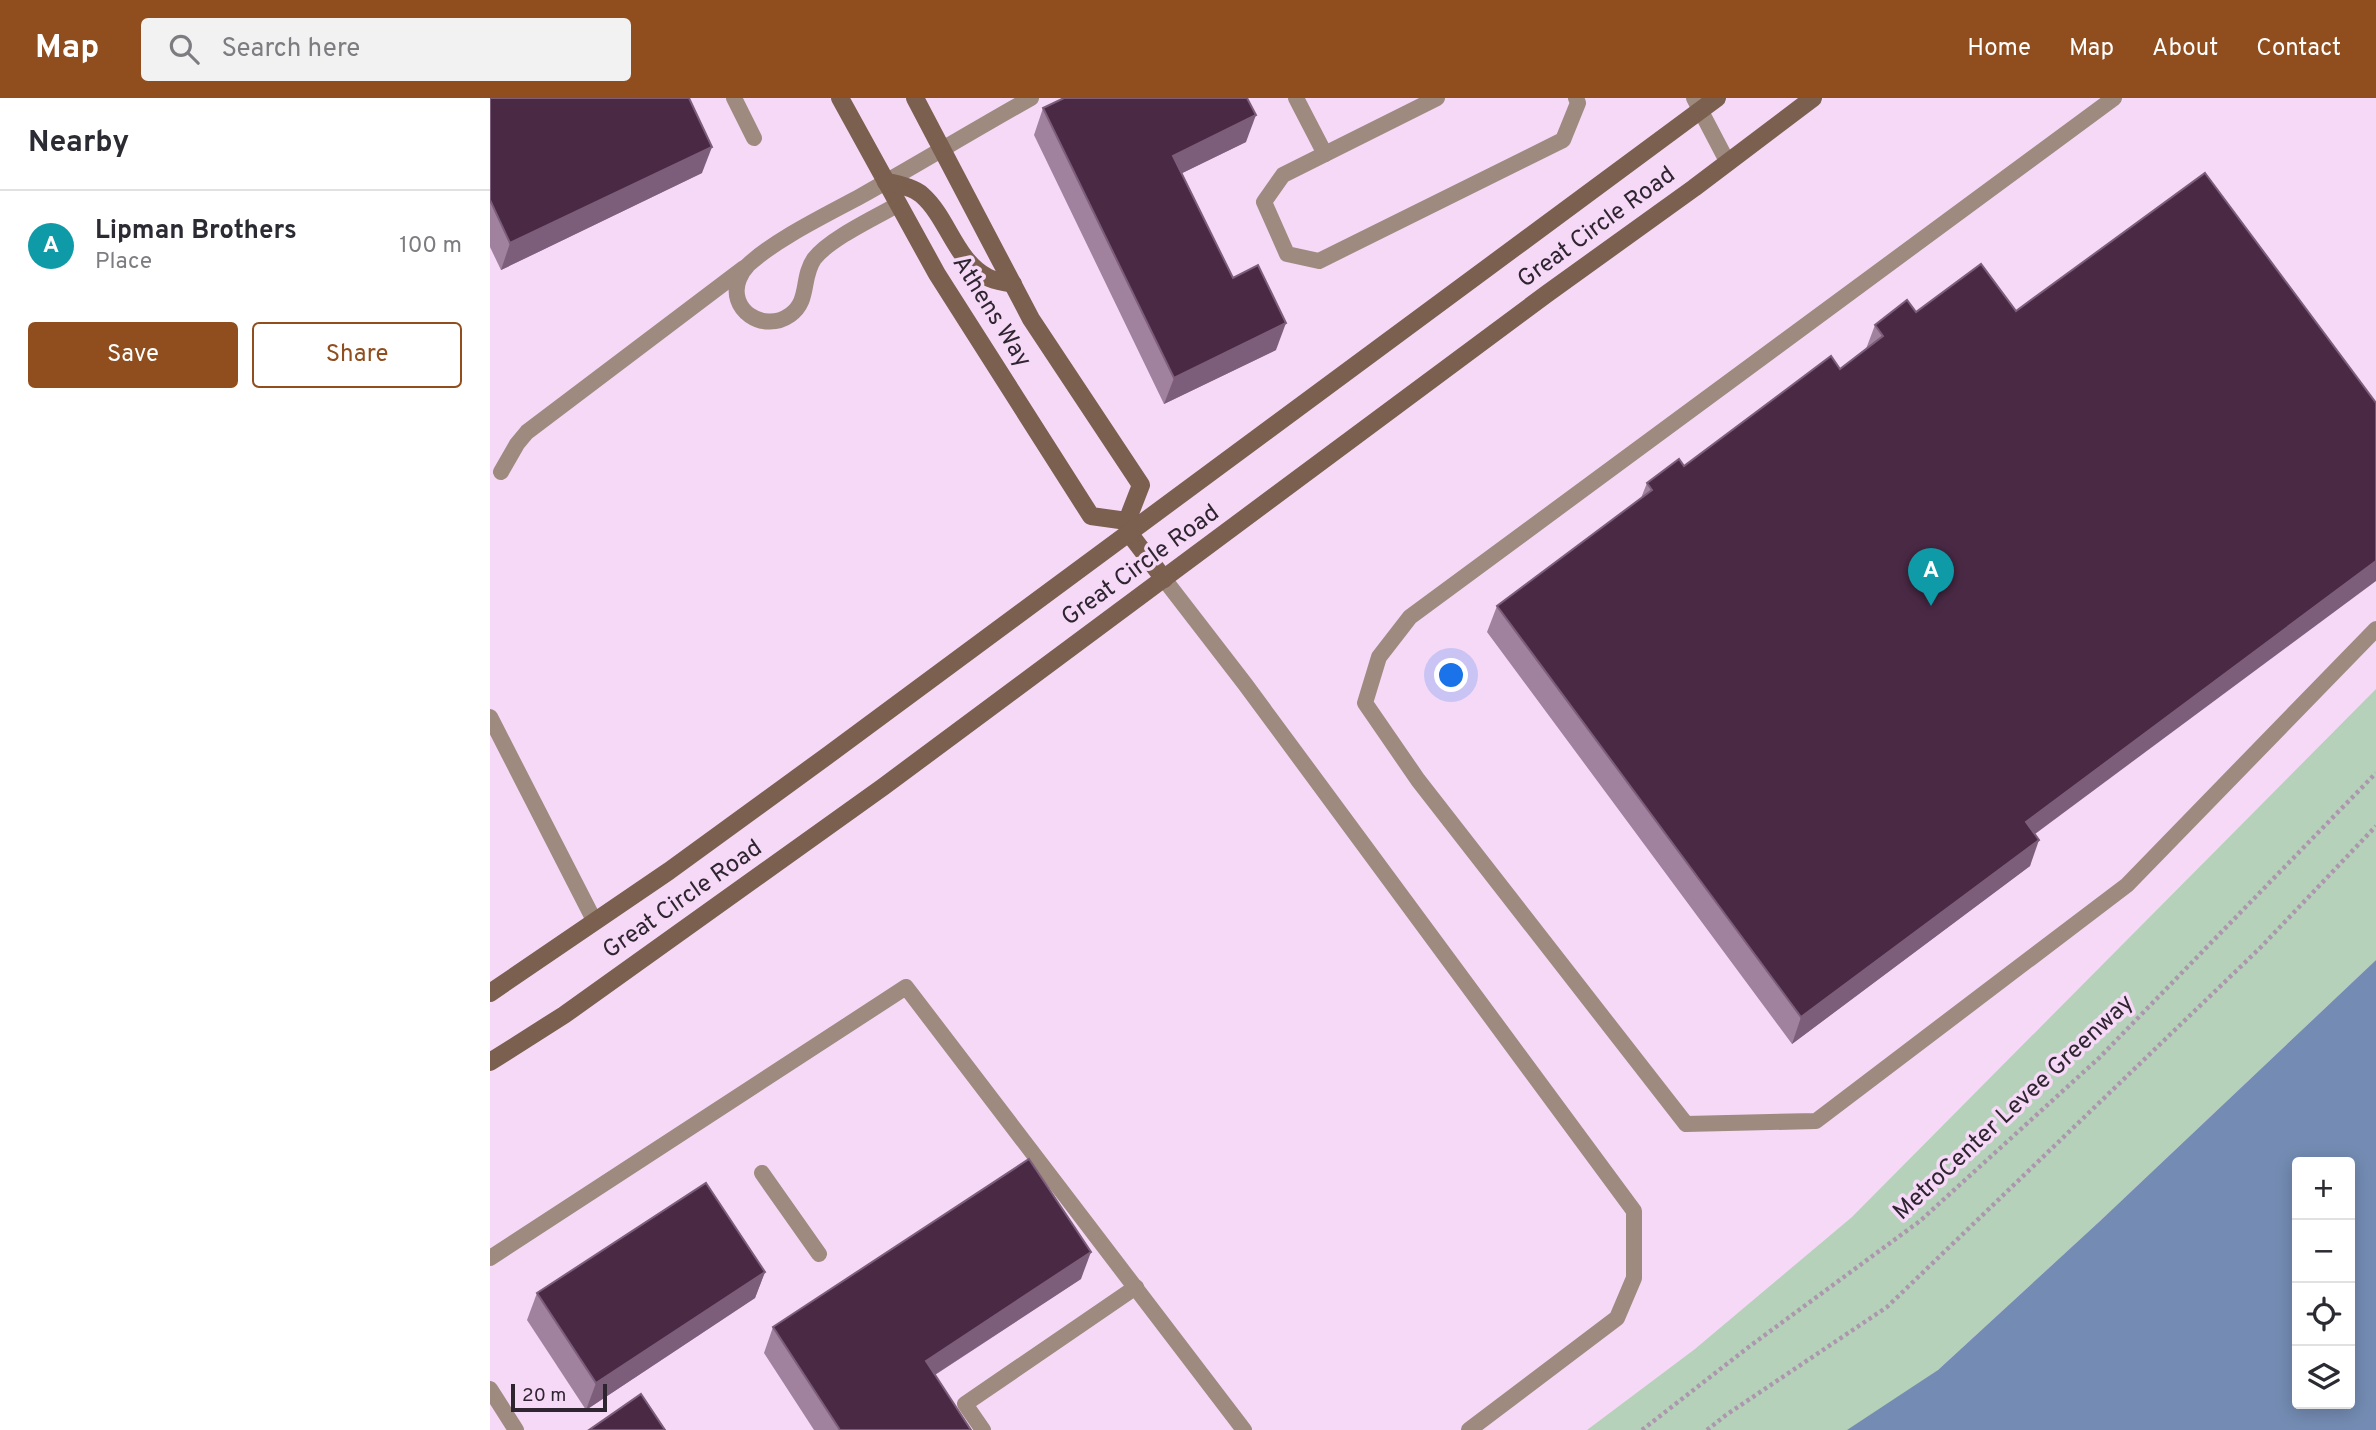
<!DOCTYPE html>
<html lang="en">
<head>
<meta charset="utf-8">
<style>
	body { margin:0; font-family:Overpass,sans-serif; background:#f2f2f3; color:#2b2b33 }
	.controls { position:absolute; right:21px; bottom:21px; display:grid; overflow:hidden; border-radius:7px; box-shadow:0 4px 18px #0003 }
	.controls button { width:63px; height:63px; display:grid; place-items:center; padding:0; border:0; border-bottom:2px solid #e1e1e2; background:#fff; color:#2b2b33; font:35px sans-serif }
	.scale { position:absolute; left:21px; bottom:18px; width:96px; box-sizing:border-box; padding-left:7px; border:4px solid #2f2530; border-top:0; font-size:19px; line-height:24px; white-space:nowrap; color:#2f2530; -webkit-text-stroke:5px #f5d9f7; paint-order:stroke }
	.you { position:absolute; left:962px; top:578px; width:24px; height:24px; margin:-18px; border:5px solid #fff; border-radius:50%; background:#1a73e8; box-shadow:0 0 0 10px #1a73e833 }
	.badge { display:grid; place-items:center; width:46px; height:46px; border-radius:50%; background:#904d1e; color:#fff; font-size:23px; font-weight:700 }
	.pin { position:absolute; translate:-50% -58px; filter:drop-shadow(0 2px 4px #0008) }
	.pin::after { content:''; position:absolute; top:37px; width:24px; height:21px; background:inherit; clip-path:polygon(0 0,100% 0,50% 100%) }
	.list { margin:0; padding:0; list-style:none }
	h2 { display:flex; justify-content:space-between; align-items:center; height:91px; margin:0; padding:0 28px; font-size:30px }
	h2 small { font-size:23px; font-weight:400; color:#7c7c81 }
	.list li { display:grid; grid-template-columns:46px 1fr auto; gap:21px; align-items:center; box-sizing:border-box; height:112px; padding:0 28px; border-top:2px solid #e1e1e2 }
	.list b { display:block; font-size:26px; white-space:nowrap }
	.list p { margin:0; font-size:23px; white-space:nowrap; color:#7c7c81 }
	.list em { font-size:23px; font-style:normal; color:#7c7c81 }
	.actions { display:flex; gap:14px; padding:21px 28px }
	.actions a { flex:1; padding:16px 0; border:2px solid #904d1e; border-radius:7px; text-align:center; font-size:24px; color:#904d1e }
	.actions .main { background:#904d1e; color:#fff }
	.icon { flex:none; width:38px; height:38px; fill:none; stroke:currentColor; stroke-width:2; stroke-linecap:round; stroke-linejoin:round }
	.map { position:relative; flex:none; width:1886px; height:1332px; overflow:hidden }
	header { display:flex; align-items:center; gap:42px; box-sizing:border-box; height:98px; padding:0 35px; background:#904d1e; color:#fff }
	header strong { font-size:33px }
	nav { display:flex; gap:38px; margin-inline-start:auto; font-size:24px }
	.search { width:490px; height:63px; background:#f2f2f3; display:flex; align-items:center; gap:18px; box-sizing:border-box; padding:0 24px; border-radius:7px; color:#7c7c81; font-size:26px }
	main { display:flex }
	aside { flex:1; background:#fff }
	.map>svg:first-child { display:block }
</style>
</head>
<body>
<header>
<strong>Map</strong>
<div class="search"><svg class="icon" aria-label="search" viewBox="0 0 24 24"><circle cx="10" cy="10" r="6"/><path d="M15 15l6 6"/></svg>Search here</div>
<nav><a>Home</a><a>Map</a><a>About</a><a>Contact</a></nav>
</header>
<main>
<aside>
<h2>Nearby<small></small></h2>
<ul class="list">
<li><span class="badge" style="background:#0f9aa8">A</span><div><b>Lipman Brothers</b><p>Place</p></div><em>100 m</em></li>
</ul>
<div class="actions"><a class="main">Save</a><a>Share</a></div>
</aside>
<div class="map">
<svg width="1886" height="1332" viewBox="0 0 1886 1332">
	<rect width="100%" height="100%" fill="#f5d9f7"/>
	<path fill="#b5d1b9" d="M1886,591V862L1610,1123L1448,1272L1361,1332H1097L1205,1251L1362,1119Z"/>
	<path fill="#748cb3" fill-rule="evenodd" d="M1886,862V1332H1357L1448,1272L1610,1123ZM1807,1064H1860V1306H1807Z"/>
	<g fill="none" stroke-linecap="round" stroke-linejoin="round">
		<g stroke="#ad97ae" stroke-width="4.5" stroke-dasharray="3.5 3.5" stroke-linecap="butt">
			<path d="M1152,1332L1260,1248L1430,1123L1609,960L1886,675"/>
			<path d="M1217,1332L1236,1317L1397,1209L1770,850L1886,728"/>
		</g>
		<g stroke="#9e8a7f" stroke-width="16">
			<path d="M244,0L264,40"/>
			<path d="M806,0L835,56L947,0"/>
			<path d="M1204,0L1238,65"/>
			<path d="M1624,0L920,519L889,559L875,605L928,682L1196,1026L1326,1023L1637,787L1886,531"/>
			<path d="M835,56L793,77L774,104L797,156L829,163L1073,42L1088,5L1086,0"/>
			<path d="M409,106C386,119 339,141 324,161C311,180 320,203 300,217C273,236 237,211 249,181C251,176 254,171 258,167C286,141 336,117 371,98C428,66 484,32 541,0"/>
			<path d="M11,374L27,346L37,334L254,170"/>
			<path d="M674,481L755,586L1144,1113V1180L1127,1220L979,1332"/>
			<path d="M0,619L105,824"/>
			<path d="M272,1075L329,1156"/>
			<path d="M0,1160L416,889L754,1332"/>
			<path d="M0,1291L26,1332"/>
			<path d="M493,1332L475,1306L646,1189"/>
		</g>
		<g stroke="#7b5f4f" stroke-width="18">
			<path d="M350,0L447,176L601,418L637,423"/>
			<path d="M425,0L541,221L651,387L637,423L639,435L674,481"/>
			<path d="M396,84C408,86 423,89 432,97C458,120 465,162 497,179C504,183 515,184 523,186"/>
			<path d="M0,895L179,773L337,658L1227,0"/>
			<path d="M0,964L74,917L393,689L1058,195L1204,90L1323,0"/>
		</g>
	</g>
	<g fill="#a0819e">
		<path d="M0,0L212,75L11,172L0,149Z"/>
		<path d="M553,10L756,44L692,75L743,180L786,252L674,306L544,37Z"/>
		<path d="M1417,202L1545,736L1540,768L1302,946L997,534L1007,508L1151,400L1157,385L1194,368L1350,271L1376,251L1385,227Z"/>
		<path d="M275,1174L265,1200L96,1312L37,1222L47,1195Z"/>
		<path d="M591,1181L445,1277L481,1332H324L274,1255L283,1229Z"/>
	</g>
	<g fill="#7d5e7a">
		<path d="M766,17L756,44L674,84L683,58Z"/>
		<path d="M222,49L212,75L11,172L20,145Z"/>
		<path d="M796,225L786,252L674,306L684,280Z"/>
		<path d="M1886,463V483L1526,750L1536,724Z"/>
		<path d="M1549,742L1540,768L1302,946L1311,919Z"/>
		<path d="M601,1154L591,1181L426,1289L436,1263Z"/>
		<path d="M275,1174L265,1200L96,1312L106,1285Z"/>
	</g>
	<g fill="#4a2945" stroke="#7d5e7a" stroke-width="2">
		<path d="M0,0H199L222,49L20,145L0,102Z"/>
		<path d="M574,0H757L766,17L683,58L743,180L768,167L796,225L684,280L553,10Z"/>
		<path d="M1715,75L1886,305V463L1536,724L1549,742L1311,919L1007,508L1162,392L1157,385L1189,361L1194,368L1341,258L1350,271L1393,238L1385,227L1417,202L1426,214L1491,166L1526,213Z"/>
		<path d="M539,1061L601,1154L436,1263L481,1332H350L283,1229Z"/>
		<path d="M216,1085L275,1174L106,1285L47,1195Z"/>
		<path d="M151,1296L175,1332H99Z"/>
	</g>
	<g text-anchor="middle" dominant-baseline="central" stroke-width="7" stroke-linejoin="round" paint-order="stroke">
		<g font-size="24" fill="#2f2530" stroke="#f5d9f7">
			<text transform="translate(1107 130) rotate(-36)">Great Circle Road</text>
			<text transform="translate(501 214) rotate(58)">Athens Way</text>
			<text transform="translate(651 468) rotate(-36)">Great Circle Road</text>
			<text transform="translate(193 802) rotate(-35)">Great Circle Road</text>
			<text transform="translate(1524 1010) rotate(-43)">MetroCenter Levee Greenway</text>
		</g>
	</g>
</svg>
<div class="controls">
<button>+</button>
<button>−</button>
<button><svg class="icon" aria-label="locate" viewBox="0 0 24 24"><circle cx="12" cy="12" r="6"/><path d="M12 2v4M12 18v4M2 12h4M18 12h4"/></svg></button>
<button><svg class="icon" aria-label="layers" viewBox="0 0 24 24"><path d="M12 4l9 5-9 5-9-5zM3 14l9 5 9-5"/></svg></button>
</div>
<div class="scale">20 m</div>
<div class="you"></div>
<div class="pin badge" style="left:1441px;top:508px;background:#0f9aa8">A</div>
</div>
</main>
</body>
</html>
